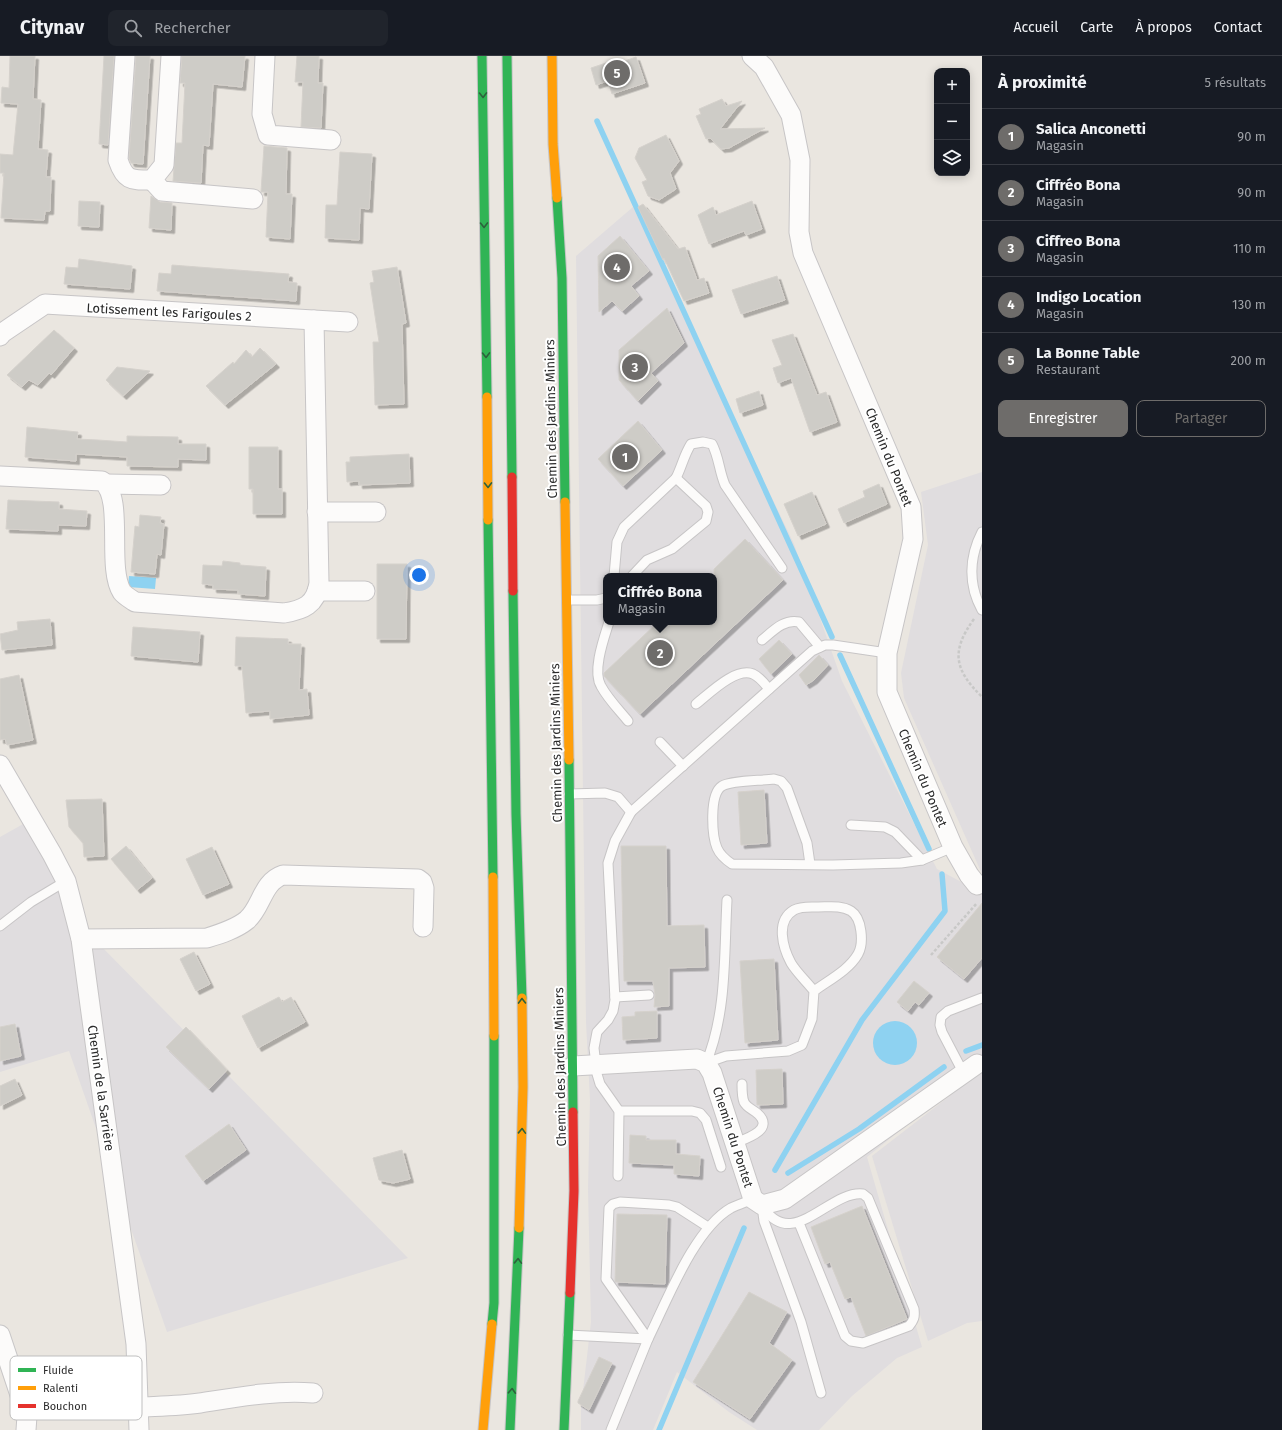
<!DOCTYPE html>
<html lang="fr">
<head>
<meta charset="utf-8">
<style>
	body { margin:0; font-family:"Fira Sans",sans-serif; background:#20242c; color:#f1f3f6 }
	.controls { position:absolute; right:12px; top:12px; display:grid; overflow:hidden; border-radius:8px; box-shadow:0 2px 10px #0003 }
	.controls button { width:36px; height:36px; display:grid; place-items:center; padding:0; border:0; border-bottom:1px solid #363941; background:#171b24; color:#f1f3f6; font:20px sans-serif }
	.you { position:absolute; left:419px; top:519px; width:14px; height:14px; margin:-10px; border:3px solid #fff; border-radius:50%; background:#1a73e8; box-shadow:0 0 0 6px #1a73e833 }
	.badge { display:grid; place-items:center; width:26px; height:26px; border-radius:50%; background:#6e6c6a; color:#fff; font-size:13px; font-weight:700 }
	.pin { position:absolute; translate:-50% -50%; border:2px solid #fff; box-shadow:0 1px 4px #0006 }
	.popup { position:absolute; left:603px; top:517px; width:114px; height:52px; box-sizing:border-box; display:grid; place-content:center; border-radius:8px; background:#171b24; filter:drop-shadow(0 1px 3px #0005); font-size:13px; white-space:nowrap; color:#9ea1a6 }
	.popup b { font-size:15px; color:#f1f3f6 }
	.popup::after { content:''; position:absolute; left:50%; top:100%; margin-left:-8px; border:8px solid transparent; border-top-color:#171b24 }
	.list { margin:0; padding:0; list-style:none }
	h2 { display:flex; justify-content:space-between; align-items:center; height:52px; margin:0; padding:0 16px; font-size:17px }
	h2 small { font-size:13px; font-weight:400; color:#9ea1a6 }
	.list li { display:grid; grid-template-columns:26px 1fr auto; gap:12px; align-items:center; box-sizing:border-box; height:56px; padding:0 16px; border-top:1px solid #363941 }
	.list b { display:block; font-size:15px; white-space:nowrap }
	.list p { margin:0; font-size:13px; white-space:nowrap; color:#9ea1a6 }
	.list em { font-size:13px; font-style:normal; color:#9ea1a6 }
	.actions { display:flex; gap:8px; padding:12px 16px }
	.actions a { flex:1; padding:9px 0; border:1px solid #6e6c6a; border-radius:8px; text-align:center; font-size:14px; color:#6e6c6a }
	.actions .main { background:#6e6c6a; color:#fff }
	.icon { flex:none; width:22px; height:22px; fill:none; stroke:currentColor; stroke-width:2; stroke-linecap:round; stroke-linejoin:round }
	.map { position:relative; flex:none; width:982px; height:1374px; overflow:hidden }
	header { display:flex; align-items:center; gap:24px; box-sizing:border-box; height:56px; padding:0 20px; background:#171b24; border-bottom:1px solid #363941 }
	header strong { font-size:19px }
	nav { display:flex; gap:22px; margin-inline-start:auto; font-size:14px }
	.search { width:280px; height:36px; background:#20242c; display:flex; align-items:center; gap:10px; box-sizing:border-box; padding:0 14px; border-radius:8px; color:#9ea1a6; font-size:15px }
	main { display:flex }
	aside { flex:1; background:#171b24 }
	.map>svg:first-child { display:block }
</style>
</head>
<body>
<header>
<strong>Citynav</strong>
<div class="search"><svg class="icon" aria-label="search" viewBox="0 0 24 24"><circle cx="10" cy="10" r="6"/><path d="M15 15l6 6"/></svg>Rechercher</div>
<nav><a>Accueil</a><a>Carte</a><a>À propos</a><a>Contact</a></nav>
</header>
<main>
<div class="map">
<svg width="982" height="1374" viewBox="0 0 982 1374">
	<defs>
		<filter id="shadow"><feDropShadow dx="3.5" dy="3.5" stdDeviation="0" flood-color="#0004"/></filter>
	</defs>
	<rect width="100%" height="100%" fill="#eae6e0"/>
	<g fill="#e0dddf" fill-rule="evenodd">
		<path d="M633,151L794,488L842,625L937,813L982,837V1009L867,1101L922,1291L897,1302L852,1340L819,1374H757L729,1356L677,1316L653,1374H581V1352L591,1266L588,1133L590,1044L586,966L576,200ZM606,520H714V566H606Z"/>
		<path d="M982,416V818L904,642L901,617L928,489L921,436Z"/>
		<path d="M25,767L98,887L408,1202L167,1276L69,995L0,1016V781Z"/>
		<path d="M982,1015V1265L967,1267L928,1285L872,1100Z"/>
	</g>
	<g fill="#8ed2f1">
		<path d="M129,520L156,522L155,533L128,531Z"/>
		<circle cx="895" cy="987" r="22"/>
	</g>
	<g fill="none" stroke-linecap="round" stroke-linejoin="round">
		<g stroke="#8ed2f1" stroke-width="5.5">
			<path d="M597,65L832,581"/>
			<path d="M840,599L929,793"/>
			<path d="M966,995L982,989"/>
			<path d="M775,1114L862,964L945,855L942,818"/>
			<path d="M788,1117L859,1073L944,1011"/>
			<path d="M659,1374L744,1172"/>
		</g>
	</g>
	<g fill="#ceccc7" stroke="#d5d1cc" filter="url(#shadow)">
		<path d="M10,0H35L33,43L41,44L38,93L48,94L46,121H51L50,155H45L44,164L1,162L4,117H0V98L13,99L18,48L1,47L2,31L9,32Z"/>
		<path d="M104,0H114L108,89L99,88Z"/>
		<path d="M136,0H150L143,108L131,107L129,102Z"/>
		<path d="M182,0H245L242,31L213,28L209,90L203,89L201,127L173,125L176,87H182L185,27H180Z"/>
		<path d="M297,0H319L318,27H323L321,72L301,71L303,26H295Z"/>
		<path d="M636,1L645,27L612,38L608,25L596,29L591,12L615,4L616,8Z"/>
		<path d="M722,43L726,50L742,45L720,73L765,72L729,92L721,93L710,82L706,83L696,60L701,58L699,53Z"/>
		<path d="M666,79L679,105L670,117L676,133L659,144L648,140L642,126L647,124L635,102L639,92Z"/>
		<path d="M264,90L287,92L286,138H292L290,183L266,181L268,136H261Z"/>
		<path d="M340,96L372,98L369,153L360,152L359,184L325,182L326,149H337Z"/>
		<path d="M151,140L160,146L172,147L171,174L149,172Z"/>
		<path d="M79,145L100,146L99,171L78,170Z"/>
		<path d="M752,145L762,173L746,179L744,175L709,188L698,159L713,151L716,159Z"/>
		<path d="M643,148L678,193L685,191L697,224L704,222L709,237L684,245L664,202L663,204L638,151Z"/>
		<path d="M620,180L649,215L631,230L639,240L622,255L612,245L599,256L598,200Z"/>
		<path d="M79,203L132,210L130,233L64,228L66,211L78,212Z"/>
		<path d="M172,209L289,218L288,226L297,227L296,245L157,235L159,217L171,218Z"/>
		<path d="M397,211L406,267L402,268L404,348L375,349L373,286H379L370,227L374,226L372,215Z"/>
		<path d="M777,220L785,244L741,258L732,234Z"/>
		<path d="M667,252L684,287L651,317L658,325L638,345L619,324V294Z"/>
		<path d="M54,274L74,292L51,319L49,317L38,329L29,324L22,331L7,319Z"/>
		<path d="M793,278L817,339L826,336L837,366L810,376L791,322L778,327L773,312L782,309L772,284Z"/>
		<path d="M260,292L276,308L225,349L206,330L233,306L234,308L246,294L252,301Z"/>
		<path d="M117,311L150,315L123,340L106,324Z"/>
		<path d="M759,335L763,349L740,357L736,343Z"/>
		<path d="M638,365L662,394L623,430L598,403Z"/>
		<path d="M27,371L78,376L77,383L98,384L127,386V380L178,381V388H206V404L178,403V411L127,410V401L76,398V405L25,401Z"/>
		<path d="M249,391H278V433H282V458H253V433H249Z"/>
		<path d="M409,398L410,427L359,429V425L347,426L346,406H350V401Z"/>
		<path d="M879,428L887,448L844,467L838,453L865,441L863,435Z"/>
		<path d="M812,436L826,468L798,480L784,448Z"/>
		<path d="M8,444L59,446V453L87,455L86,470L58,469V475L6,473Z"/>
		<path d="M140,459L161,461L160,467L164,468L161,499L157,498L155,518L131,516L135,470L139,471Z"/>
		<path d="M745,483L783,524L640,658L604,620V617L658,566H714V513Z"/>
		<path d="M223,505L240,507V509L266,511L265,540L238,538V534L213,533V529L202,528L203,509L222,510Z"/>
		<path d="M377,508H407L406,583H377Z"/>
		<path d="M50,563L52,589L2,594L0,578L18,574L17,566Z"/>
		<path d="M133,571L200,576L198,606L131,600Z"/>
		<path d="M236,581L288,583V588H301L299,634L307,633L309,659L270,663V655L246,657L242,610H235Z"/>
		<path d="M779,584L792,598L771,618L759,603Z"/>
		<path d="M819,599L828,609L814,624L806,629L799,619Z"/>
		<path d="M19,619L33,684L7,689L5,683L0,684V623Z"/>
		<path d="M764,734L767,787L741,789L738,736Z"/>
		<path d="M102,743L104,800L84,801L83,787L69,771L66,744Z"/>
		<path d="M126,790L152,822L137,834L111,803Z"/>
		<path d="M621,790H666L667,870L704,869L705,911L669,912V950L654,951L655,939L653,925H624Z"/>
		<path d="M212,791L229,828L203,839L186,803Z"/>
		<path d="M982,847V902L964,923L937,901Z"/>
		<path d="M194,896L210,928L196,935L180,903Z"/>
		<path d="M774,903L778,984L745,987L740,905Z"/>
		<path d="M914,925L929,937L919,949L915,946L908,955L897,946Z"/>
		<path d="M279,941L282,946L291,941L305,966L258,992L242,960Z"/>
		<path d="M657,955V982L623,984L622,961L635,960V956Z"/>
		<path d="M15,968L21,1000L0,1005V971Z"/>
		<path d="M186,971L227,1014L209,1033L166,991Z"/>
		<path d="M782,1013L783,1048L757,1049L756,1014Z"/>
		<path d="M15,1023L22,1039L0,1050V1030Z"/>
		<path d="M229,1068L246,1094L203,1125L185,1100Z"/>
		<path d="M630,1079L646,1080V1084H676V1098L700,1100L699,1120L674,1118V1109L629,1107Z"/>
		<path d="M402,1094L410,1123L393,1127L379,1124L373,1102Z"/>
		<path d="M862,1150L907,1263L866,1280L851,1241L845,1243L830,1206L825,1208L811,1171Z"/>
		<path d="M617,1158L667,1159L665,1228L615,1226Z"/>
		<path d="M749,1236L787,1256L769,1287L792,1304L750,1363L693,1326Z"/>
		<path d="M599,1301L612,1307L589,1354L578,1347V1345Z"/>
	</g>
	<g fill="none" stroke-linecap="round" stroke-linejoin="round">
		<defs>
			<g id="lane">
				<path d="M676,422C682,410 684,399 691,388L703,386L712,388C719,401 719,415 725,429L782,512"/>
				<path d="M982,476C969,501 968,529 982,554"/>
				<path d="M614,520L617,486L624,471L676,422L706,450L708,456L706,465L672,493L647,504L632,520"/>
				<path d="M567,544H597L606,542"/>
				<path d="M609,566C604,582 592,615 601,630C608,643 619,654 628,665"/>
				<path d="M762,584C774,574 784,563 799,566L820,591"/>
				<path d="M696,648C709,638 735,611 753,618C760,621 764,627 769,633"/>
				<path d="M660,686L683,710"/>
				<path d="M569,738L605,737L618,741L631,756"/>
				<path d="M851,769L885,771L895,776L922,804"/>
				<path d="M810,808L807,787L787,732L781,725L774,723C761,725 733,724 722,730C709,738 712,780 717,792C720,799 726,804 732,808L833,809L901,807L922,804L953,791"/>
				<path d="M727,844C724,898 727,957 706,1007L726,1000L788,995L802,989L812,963L814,935C807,926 797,917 791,907C783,892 775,865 794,854C801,850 811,851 818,851C829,851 841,849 851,855C862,862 864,887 858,898C849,914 829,924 814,935"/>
				<path d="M0,870L31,846L66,825"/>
				<path d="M615,941L649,939"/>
				<path d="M964,1018L942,976L940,969L941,961L948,955L982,942"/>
				<path d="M619,1055H692L700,1057L706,1064L721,1111"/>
				<path d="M735,1087C745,1083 775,1074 758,1058C754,1054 747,1052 744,1046C742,1041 742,1033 742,1028"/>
				<path d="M618,1120L619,1055L600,1028L597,1018L594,992L597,976L608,964L613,955L615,944L608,807L615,785L631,756L812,595L825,589H833L887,597"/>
				<path d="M762,1149C791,1198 829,1134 863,1138L868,1142L914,1253C915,1261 914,1264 909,1270L863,1287L851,1285L845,1280L799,1167"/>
				<path d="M762,1150L764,1165L801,1266L821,1337"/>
				<path d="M568,1279L648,1283C667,1245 694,1173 731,1152C737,1149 746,1146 753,1143"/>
				<path d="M611,1374L648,1283L606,1223L609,1152L613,1148L620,1146L669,1149L677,1151L708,1171"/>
			</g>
			<g id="street">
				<path d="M125,0L118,104C125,125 131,124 152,124L164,109L171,0"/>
				<path d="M265,0L262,58L268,79L331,84"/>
				<path d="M752,0L764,11L791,59L800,104L799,176L803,197L911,451L913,483L887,597V636L953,791L969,819L977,829"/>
				<path d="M152,124L162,135L253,143"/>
				<path d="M0,280L2,277L45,248L348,266"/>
				<path d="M0,420L102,425C125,441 106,511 122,536C125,540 131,543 135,546L284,557C303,554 316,549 319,527L314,264"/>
				<path d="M106,428L161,429"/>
				<path d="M317,456H376"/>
				<path d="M317,535H365"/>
				<path d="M0,709L52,798L66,825L81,883L136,1288L139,1374"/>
				<path d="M81,883L207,882C220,878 236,873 247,864C262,851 262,826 283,819L418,823L422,826L424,832L423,871"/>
				<path d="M573,1010L697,1003L706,1007L712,1017L753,1143L762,1149L785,1143L977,1008"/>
				<path d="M0,1279L27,1360L26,1374"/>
				<path d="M139,1351C160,1350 180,1350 200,1347C238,1341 275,1334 313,1337"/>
			</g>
			<g id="fast">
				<path d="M482,0L487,341"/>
				<path d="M507,0L512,421"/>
				<path d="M557,142L562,222L565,446"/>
				<path d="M488,464L493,821"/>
				<path d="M513,535L516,758L522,942"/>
				<path d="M569,704L573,1056"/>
				<path d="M492,1268L494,1247V980"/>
				<path d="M510,1374L519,1172"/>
				<path d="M564,1374L570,1237"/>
			</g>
			<g id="slow">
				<path d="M552,0L553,88L557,142"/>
				<path d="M487,341L488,464"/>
				<path d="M565,446L569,704"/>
				<path d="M493,821L494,980"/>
				<path d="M519,1172L523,1031L522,942"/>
				<path d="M483,1374L492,1268"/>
			</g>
			<g id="jam">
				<path d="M512,421L513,535"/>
				<path d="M570,1237L574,1135L573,1056"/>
			</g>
		</defs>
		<use href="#lane" stroke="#c7c5c6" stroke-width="11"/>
		<use href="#street" stroke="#c7c5c6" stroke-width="21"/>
		<use href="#fast" stroke="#c7c5c6" stroke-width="11"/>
		<use href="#slow" stroke="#c7c5c6" stroke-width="11"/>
		<use href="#jam" stroke="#c7c5c6" stroke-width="11"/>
		<g stroke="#c8c8c7" stroke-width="2.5" stroke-dasharray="3 2" stroke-linecap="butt">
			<path d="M974,563C950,596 955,614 982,641"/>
			<path d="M931,899L977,847"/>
		</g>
		<use href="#lane" stroke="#fcfbfa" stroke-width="9"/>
		<use href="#street" stroke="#fcfbfa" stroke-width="19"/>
		<use href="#fast" stroke="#30b455" stroke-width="9"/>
		<use href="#slow" stroke="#ff9f0a" stroke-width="9"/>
		<use href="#jam" stroke="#e5322d" stroke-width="9"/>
	</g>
	<defs><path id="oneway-chevron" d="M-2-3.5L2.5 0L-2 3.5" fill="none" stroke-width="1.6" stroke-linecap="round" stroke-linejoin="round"/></defs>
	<g stroke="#2d623c">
		<use href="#oneway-chevron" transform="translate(483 39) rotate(89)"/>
		<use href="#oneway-chevron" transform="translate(484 169) rotate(89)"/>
		<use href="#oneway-chevron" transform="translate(486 299) rotate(89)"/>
		<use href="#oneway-chevron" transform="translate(488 429) rotate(89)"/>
		<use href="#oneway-chevron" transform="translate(522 945) rotate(-91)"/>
		<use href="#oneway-chevron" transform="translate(522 1075) rotate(-88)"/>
		<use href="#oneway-chevron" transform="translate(518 1205) rotate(-88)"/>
		<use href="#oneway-chevron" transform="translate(512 1335) rotate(-87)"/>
	</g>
	<g text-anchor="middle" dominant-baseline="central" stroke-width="4" stroke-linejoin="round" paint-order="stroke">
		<g font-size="13" fill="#2b2b2b" stroke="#fff">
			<text transform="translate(169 256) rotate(3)">Lotissement les Farigoules 2</text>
			<text transform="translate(551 363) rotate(-91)">Chemin des Jardins Miniers</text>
			<text transform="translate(889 401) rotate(68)">Chemin du Pontet</text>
			<text transform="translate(556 687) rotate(-91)">Chemin des Jardins Miniers</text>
			<text transform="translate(923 722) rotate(67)">Chemin du Pontet</text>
			<text transform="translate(560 1011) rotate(-91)">Chemin des Jardins Miniers</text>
			<text transform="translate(101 1032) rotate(82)">Chemin de la Sarrière</text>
			<text transform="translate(733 1081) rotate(72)">Chemin du Pontet</text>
		</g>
	</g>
	<rect x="10" y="1300" width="132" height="64" rx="6" fill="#fff" stroke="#bfbfbf" stroke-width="1"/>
	<rect x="18" y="1312" width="18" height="4" fill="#30b455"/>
	<rect x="18" y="1330" width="18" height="4" fill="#ff9f0a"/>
	<rect x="18" y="1348" width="18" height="4" fill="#e5322d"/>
	<g font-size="11" fill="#2b2b2b">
		<text x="43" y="1318">Fluide</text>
		<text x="43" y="1336">Ralenti</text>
		<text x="43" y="1354">Bouchon</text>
	</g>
</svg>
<div class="controls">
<button>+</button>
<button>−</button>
<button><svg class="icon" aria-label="layers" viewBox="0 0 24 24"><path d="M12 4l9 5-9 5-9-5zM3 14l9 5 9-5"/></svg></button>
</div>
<div class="you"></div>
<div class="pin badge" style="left:625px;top:401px">1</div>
<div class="pin badge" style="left:660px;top:597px">2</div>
<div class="popup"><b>Ciffréo Bona</b>Magasin</div>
<div class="pin badge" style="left:635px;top:311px">3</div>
<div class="pin badge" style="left:617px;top:211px">4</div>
<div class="pin badge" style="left:617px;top:17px">5</div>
</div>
<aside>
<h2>À proximité<small>5 résultats</small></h2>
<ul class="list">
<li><span class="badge">1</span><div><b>Salica Anconetti</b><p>Magasin</p></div><em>90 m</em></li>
<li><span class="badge">2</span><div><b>Ciffréo Bona</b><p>Magasin</p></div><em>90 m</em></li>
<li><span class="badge">3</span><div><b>Ciffreo Bona</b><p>Magasin</p></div><em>110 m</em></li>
<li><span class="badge">4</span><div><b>Indigo Location</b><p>Magasin</p></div><em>130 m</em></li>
<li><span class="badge">5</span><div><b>La Bonne Table</b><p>Restaurant</p></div><em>200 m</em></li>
</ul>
<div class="actions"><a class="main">Enregistrer</a><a>Partager</a></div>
</aside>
</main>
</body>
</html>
